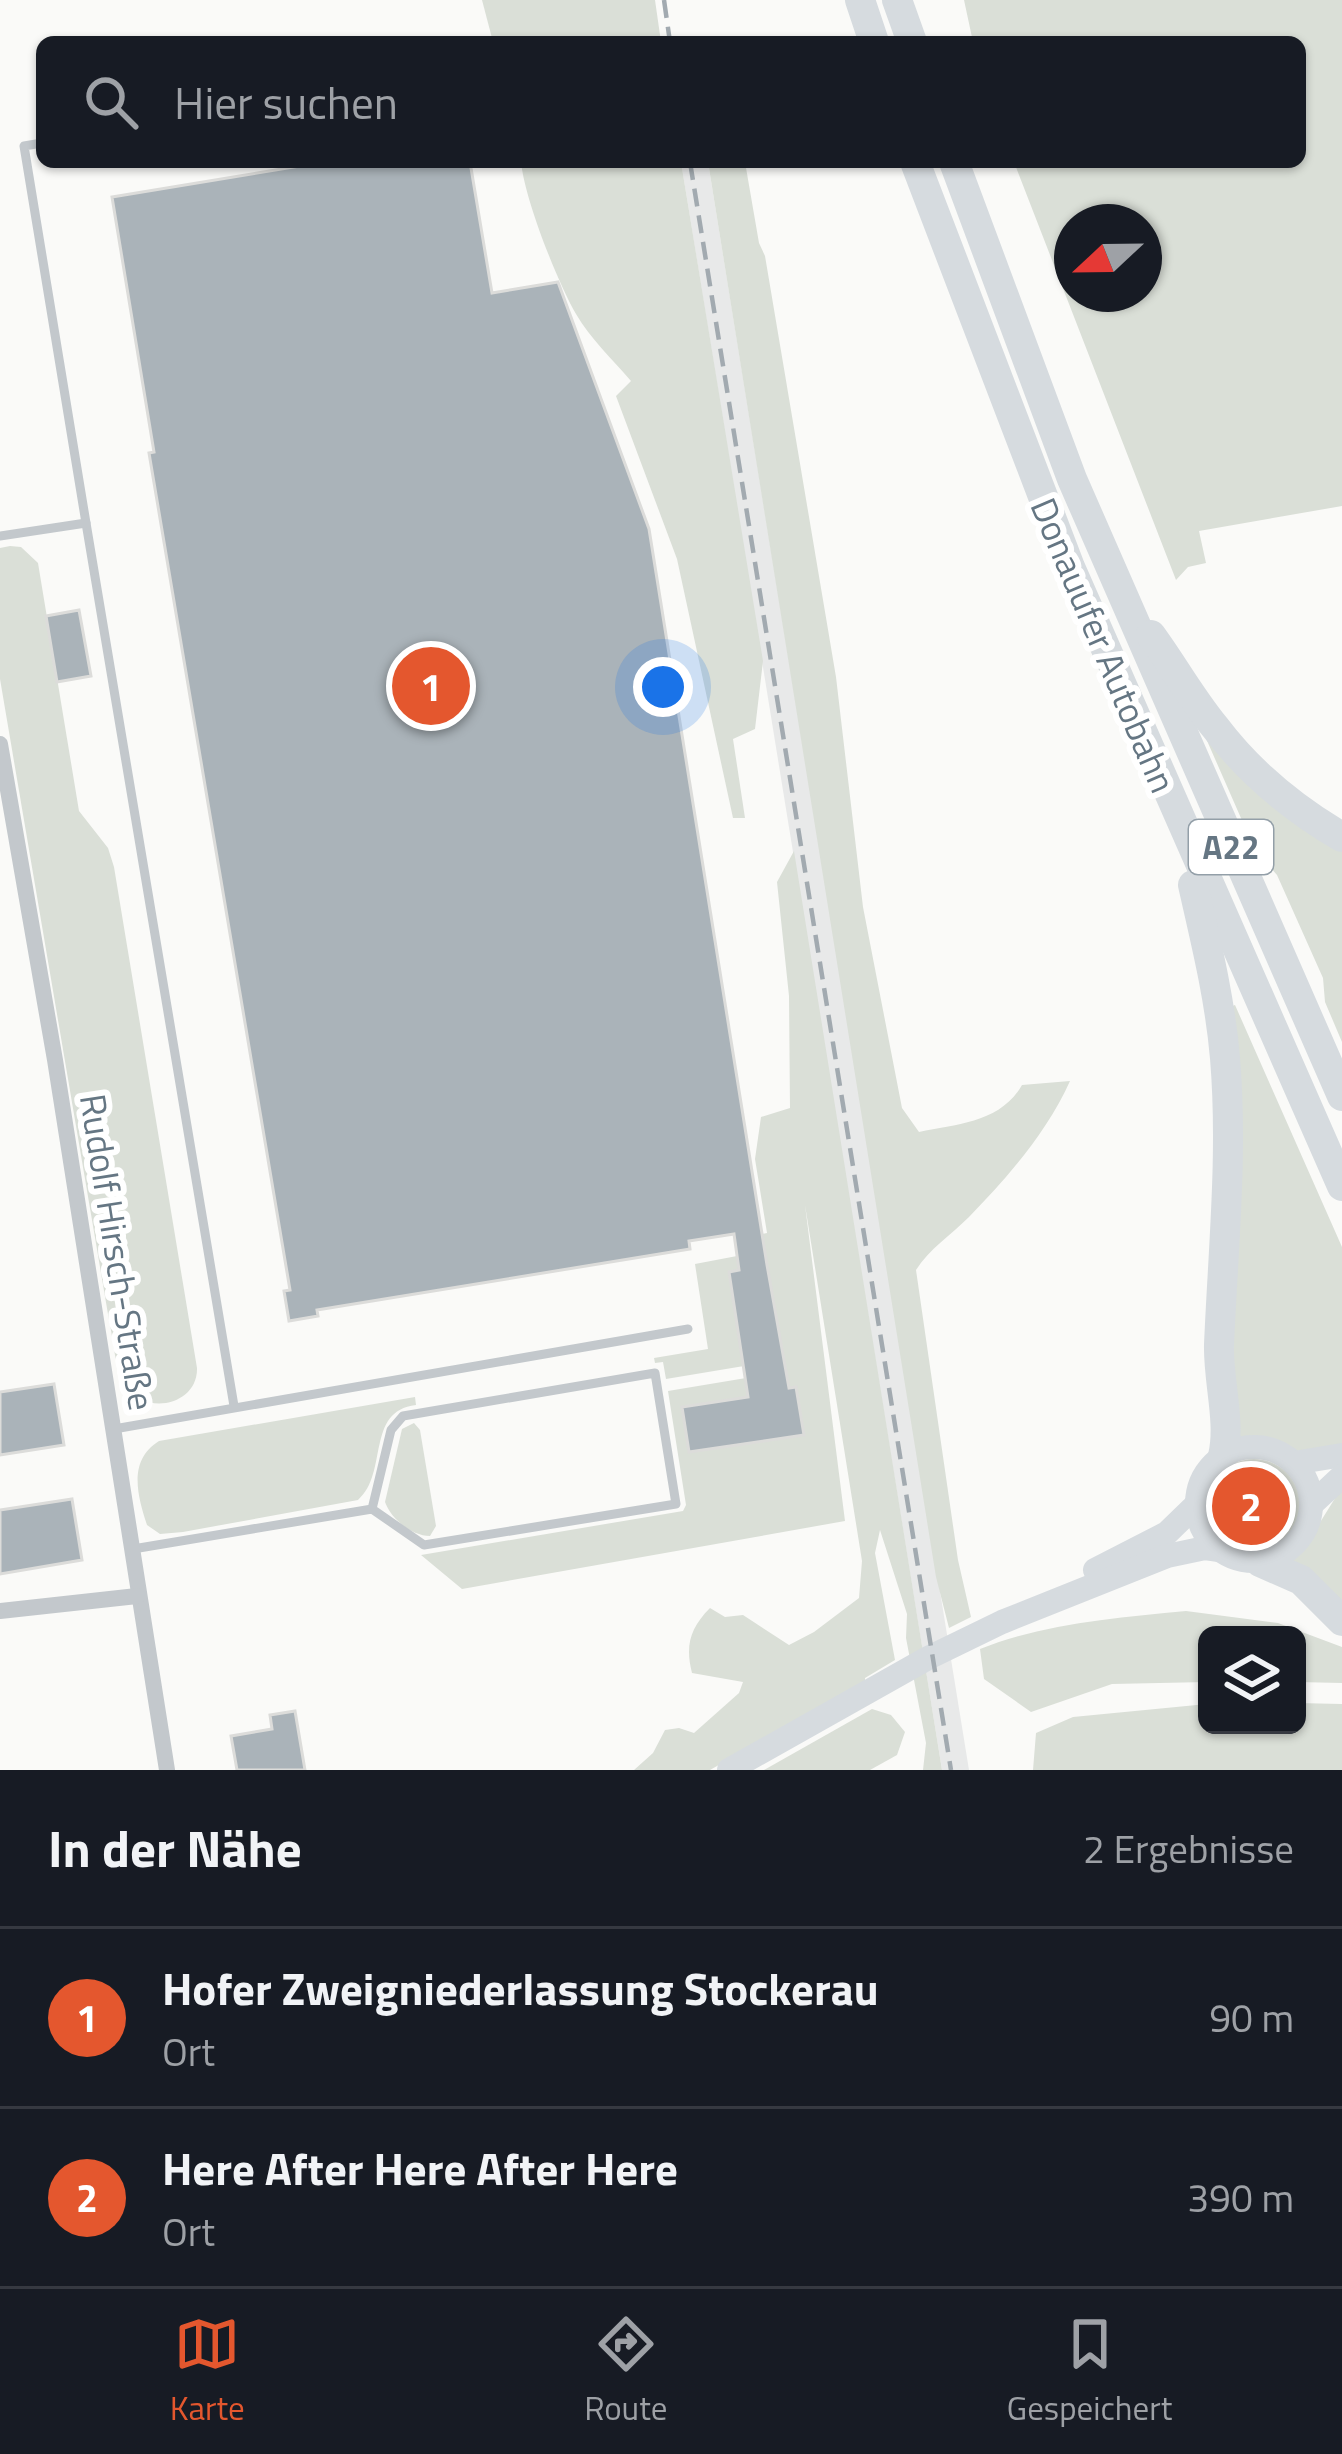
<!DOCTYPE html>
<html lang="de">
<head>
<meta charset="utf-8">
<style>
	body { margin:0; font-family:"Titillium Web",sans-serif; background:#242831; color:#f1f3f6 }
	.controls { position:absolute; right:36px; bottom:36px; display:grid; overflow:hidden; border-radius:18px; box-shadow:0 3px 9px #0004 }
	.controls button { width:108px; height:108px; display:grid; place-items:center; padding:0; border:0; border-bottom:3px solid #363941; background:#171b24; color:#f1f3f6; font:60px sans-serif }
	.compass { position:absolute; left:1054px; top:204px; width:108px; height:108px; border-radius:50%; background:#171b24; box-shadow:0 3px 9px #0004; rotate:248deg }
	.you { position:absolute; left:663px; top:687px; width:42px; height:42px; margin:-30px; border:9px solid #fff; border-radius:50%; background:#1a73e8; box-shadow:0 0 0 18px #1a73e833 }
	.badge { display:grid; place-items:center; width:78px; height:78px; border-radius:50%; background:#e4572e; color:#fff; font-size:39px; font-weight:700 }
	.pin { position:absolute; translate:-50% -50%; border:6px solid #fff; box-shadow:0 3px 12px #0006 }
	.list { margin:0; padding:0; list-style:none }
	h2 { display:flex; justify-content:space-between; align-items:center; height:156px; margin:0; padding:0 48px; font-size:51px }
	h2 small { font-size:39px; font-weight:400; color:#9ea1a6 }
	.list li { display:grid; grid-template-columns:78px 1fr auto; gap:36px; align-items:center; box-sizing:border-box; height:180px; padding:0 48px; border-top:3px solid #363941 }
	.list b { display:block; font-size:45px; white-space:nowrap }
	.list p { margin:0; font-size:39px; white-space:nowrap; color:#9ea1a6 }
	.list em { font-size:39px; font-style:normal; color:#9ea1a6 }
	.icon { flex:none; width:66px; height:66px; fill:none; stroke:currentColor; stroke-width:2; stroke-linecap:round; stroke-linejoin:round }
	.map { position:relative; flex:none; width:1342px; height:1770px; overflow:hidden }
	.search { position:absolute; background:#171b24; box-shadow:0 3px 9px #0004; left:36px; right:36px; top:36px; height:132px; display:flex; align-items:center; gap:30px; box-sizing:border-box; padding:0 42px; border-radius:18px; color:#9ea1a6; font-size:45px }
	.sheet { height:516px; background:#171b24 }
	nav { display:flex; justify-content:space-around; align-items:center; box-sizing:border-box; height:168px; border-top:3px solid #363941; background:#171b24; font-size:33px; color:#9ea1a6 }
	nav a { display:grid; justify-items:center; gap:6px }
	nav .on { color:#e4572e }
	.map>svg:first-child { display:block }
</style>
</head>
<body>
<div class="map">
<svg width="1342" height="1770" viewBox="0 0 1342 1770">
	<rect width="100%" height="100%" fill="#fafaf8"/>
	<path fill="#e8e9e9" d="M681,162H708L969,1770H942Z"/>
	<g fill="#dadfd7" fill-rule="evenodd">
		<path d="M482,0H655L661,42H493Z"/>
		<path d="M964,0H1342V506L1199,531L1206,563L1188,567L1176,580L1014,162H1300V42H973ZM1072,222H1144V294H1072Z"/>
		<path d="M521,162H681L763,661L755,729L733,739L745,818H733L677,559L616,396L631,381C613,360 590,338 576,314C557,281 525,200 521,162Z"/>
		<path d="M708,162H745L759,243L765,256L836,677L863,907L902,1108L919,1132C958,1124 1001,1122 1022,1085L1070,1081C1047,1132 1008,1177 969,1217C951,1235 929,1249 916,1270L958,1560L971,1617L949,1628L936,1577Z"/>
		<path d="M10,546L21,547L38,563L79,811L108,848L114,867L197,1368C198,1405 146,1416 127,1387C114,1369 114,1341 109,1320L0,679V548Z"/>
		<path d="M1201,727L1342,847V1042L1325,1002L1323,978L1277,875L1255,850Z"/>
		<path d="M794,851L942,1770H923L926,1743L906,1638L907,1614L880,1530L875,1553L895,1660L865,1678V1682L710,1770H634L653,1753L665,1730L679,1728L694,1733L739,1693L743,1682L692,1673C685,1646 690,1628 710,1608L725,1617L743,1615L789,1645L814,1632L859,1598L862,1561L805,1205L845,1521L462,1589L421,1555L683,1511L686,1505L668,1391L746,1378L748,1397L682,1407L689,1452L803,1434L796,1388H789L762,1234L767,1233L755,1159L761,1117L790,1108L789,996L777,882Z"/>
		<path d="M1235,1005L1342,1247V1446L1297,1451L1269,1440H1235L1227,1008Z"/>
		<path d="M737,1256L739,1270L729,1273L744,1366L666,1379L663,1362L655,1363L654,1358L708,1349L695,1264Z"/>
		<path d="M415,1397L416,1405C365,1411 389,1473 358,1500L183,1532L160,1534L147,1525C137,1495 128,1460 159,1441Z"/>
		<path d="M414,1423L420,1430L436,1526L430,1536C412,1536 391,1519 385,1502L402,1429Z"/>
		<circle cx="1254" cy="1505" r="46"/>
		<path d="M1342,1487V1613L1292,1560L1306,1545Z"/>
		<path d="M1186,1611L1278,1623L1342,1647V1683L1297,1682V1635H1207V1682L1112,1684L1031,1712L984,1679L980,1649C1046,1623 1116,1618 1186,1611Z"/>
		<path d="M1297,1703L1342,1704V1770H1033L1036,1733L1073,1717L1207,1704V1725H1297Z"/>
		<path d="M872,1709L891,1715L905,1732L897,1755L870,1770H764Z"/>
	</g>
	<g fill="#aab3b9" stroke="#dcdcda" stroke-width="3">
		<path d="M300,162H470L492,293L558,282L649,529L767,1265L789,1388L796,1387L804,1435L689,1452L682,1407L748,1397L729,1272L739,1270L734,1234L689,1241L690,1249L317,1310L318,1316L289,1321L284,1291L290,1290L149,453L154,452L112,197L300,166Z"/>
		<path d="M79,610L91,676L57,682L46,616Z"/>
		<path d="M54,1384L64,1445L0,1455V1392Z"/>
		<path d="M72,1499L82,1560L0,1574V1510Z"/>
		<path d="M295,1711L305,1770H237L231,1736L272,1729L270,1715Z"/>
	</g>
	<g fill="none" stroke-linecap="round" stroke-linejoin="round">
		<g stroke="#c3c8cc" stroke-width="9">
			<path d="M86,523L234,1406"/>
			<path d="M0,536L86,523L24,146L42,143"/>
			<path d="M114,1429L688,1329"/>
			<path d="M133,1549L372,1509L424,1545L676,1504L655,1373L403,1416L391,1430L372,1509"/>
		</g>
		<g stroke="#c3c8cc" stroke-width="16">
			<path d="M0,744L55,1060L167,1770"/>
			<path d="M0,1611L137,1596"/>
		</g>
		<g stroke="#d6dbdf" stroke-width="24">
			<circle cx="1254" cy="1504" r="57"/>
			<path d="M1294,1463L1342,1455"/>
			<path d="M1312,1504L1342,1476"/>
			<path d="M1095,1570L1167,1533L1197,1504"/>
			<path d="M729,1770L928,1658L1002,1622L1167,1556L1205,1548L1219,1550"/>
		</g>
		<g stroke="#d6dbdf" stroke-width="30">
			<path d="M860,0L874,42"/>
			<path d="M897,0L912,42"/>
			<path d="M915,162L1070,567L1342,1186"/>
			<path d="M954,162L1072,479L1342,1096"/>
			<path d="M1151,635C1173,665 1191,698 1215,727C1249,772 1294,809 1342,837"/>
			<path d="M1193,885C1206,942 1220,999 1225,1058C1233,1153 1223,1250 1219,1345C1218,1381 1231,1422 1223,1456"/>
			<path d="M1260,1562L1301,1580L1342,1621"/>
		</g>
		<g stroke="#a2aab0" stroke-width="4.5" stroke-dasharray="18 9" stroke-linecap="butt">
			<path d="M664,0L670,42"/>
			<path d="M690,162L951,1770"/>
		</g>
	</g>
	<g text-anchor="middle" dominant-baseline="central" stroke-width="12" stroke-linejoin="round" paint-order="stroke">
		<rect fill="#fff" stroke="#939fa8" stroke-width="3" x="1189" y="820" width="84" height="54" rx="9"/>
		<g font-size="33" font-weight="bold" fill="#657683">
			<text x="1231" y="847">A22</text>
		</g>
		<g font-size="36" fill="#657683" stroke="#fff">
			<text transform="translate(1104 645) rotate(67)">Donauufer Autobahn</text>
			<text transform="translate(118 1252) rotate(81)">Rudolf Hirsch-Straße</text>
		</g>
	</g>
</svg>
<div class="controls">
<button><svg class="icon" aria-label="layers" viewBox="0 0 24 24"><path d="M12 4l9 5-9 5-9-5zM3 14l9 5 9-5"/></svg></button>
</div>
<svg class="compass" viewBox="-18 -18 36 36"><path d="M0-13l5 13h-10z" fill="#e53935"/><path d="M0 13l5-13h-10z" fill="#9ea1a6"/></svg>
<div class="you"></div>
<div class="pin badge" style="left:431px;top:686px">1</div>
<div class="pin badge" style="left:1251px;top:1506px">2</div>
<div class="search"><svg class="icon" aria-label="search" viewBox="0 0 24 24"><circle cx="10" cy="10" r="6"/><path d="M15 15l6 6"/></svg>Hier suchen</div>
</div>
<section class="sheet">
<h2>In der Nähe<small>2 Ergebnisse</small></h2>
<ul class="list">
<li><span class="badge">1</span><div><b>Hofer Zweigniederlassung Stockerau</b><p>Ort</p></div><em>90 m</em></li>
<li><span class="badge">2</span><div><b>Here After Here After Here</b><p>Ort</p></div><em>390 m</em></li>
</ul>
</section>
<nav>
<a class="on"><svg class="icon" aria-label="map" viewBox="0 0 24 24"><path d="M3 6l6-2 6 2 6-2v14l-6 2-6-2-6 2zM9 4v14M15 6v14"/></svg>Karte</a>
<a><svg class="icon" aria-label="directions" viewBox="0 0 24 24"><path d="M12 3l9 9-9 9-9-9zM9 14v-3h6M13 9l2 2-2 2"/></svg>Route</a>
<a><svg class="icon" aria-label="saved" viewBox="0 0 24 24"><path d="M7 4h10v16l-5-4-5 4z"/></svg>Gespeichert</a>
</nav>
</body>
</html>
